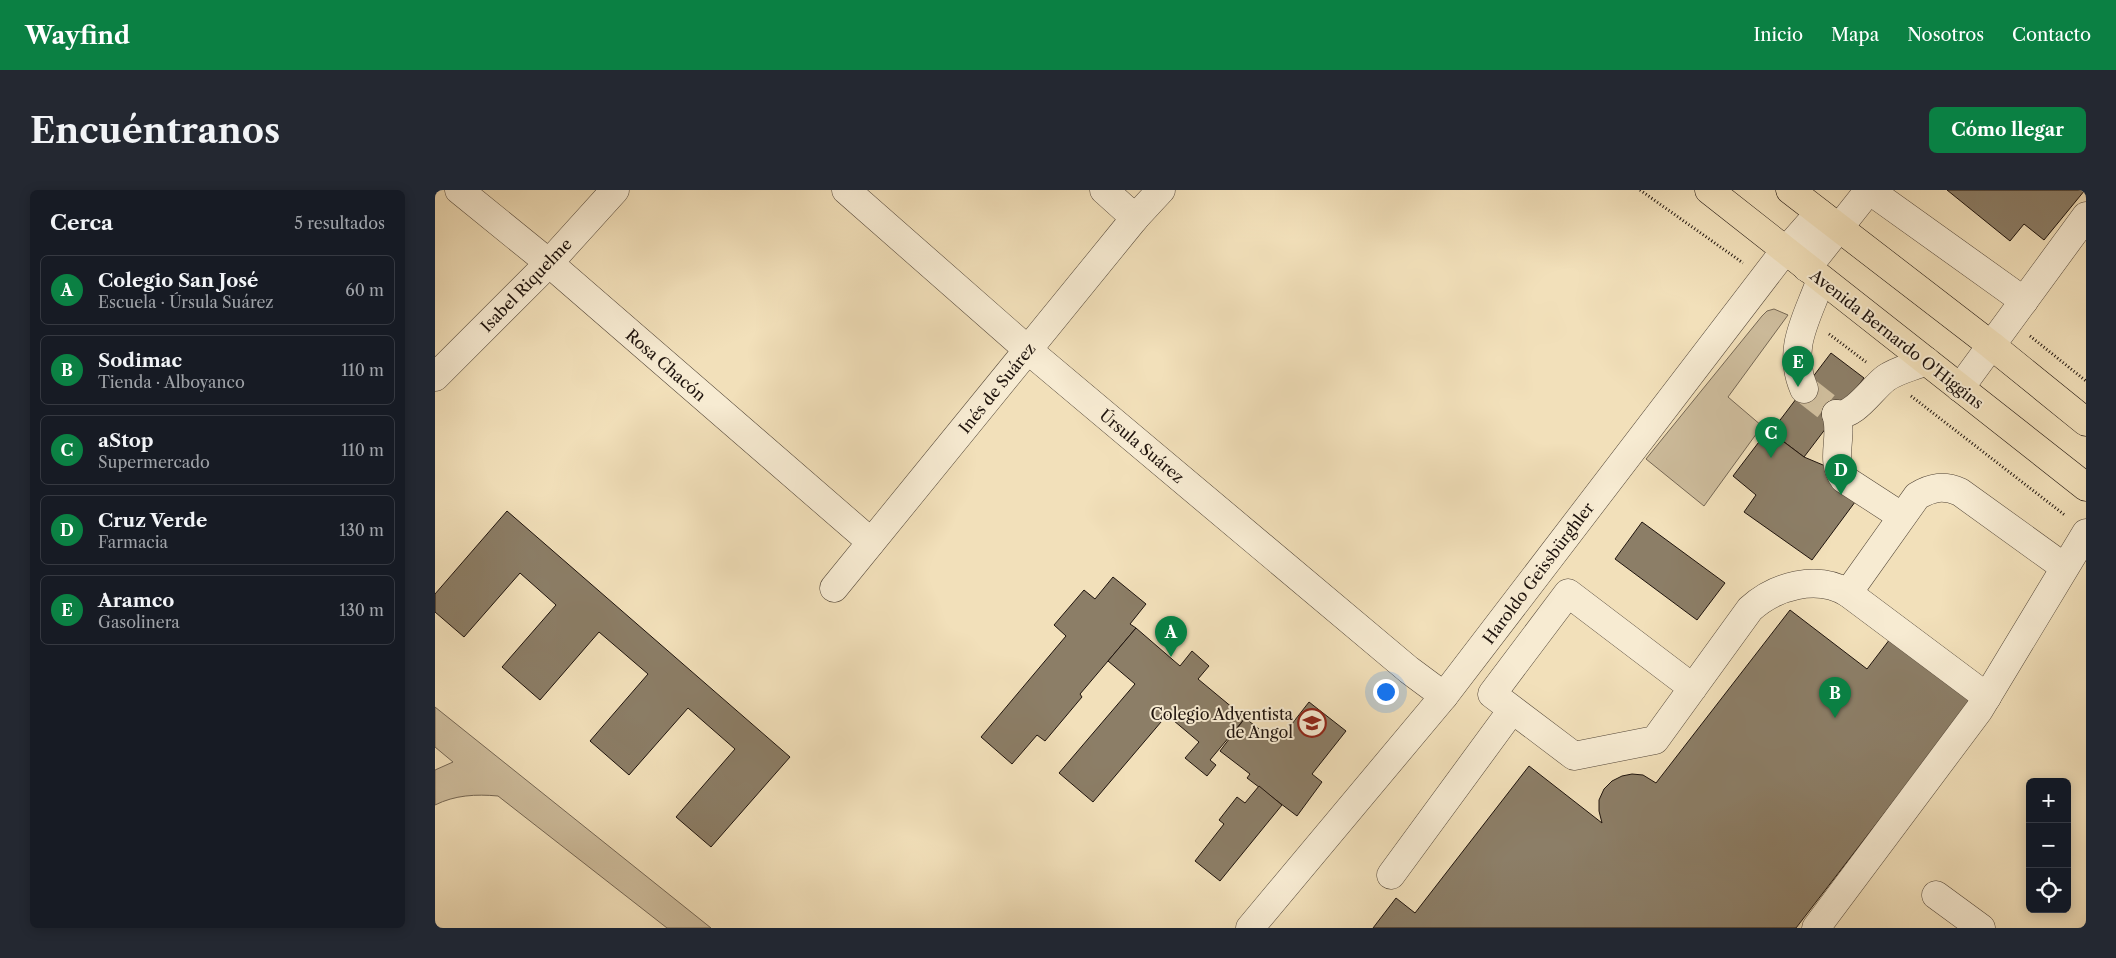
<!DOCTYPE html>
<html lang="es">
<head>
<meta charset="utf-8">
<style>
	body { margin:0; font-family:"Libre Caslon Text",serif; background:#242831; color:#f1f3f6 }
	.controls { position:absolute; right:15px; bottom:15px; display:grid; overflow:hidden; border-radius:8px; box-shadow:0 2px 12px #0003 }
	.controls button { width:45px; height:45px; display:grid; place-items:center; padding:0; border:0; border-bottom:1px solid #363941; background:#171b24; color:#f1f3f6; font:25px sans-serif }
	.you { position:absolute; left:950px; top:501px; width:18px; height:18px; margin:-12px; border:4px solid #fff; border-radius:50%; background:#1a73e8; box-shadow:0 0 0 8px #1a73e833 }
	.badge { display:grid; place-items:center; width:32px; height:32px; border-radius:50%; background:#0b8043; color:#fff; font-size:16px; font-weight:700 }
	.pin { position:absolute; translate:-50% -41px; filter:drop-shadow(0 1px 2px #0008) }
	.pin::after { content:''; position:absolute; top:26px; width:18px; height:15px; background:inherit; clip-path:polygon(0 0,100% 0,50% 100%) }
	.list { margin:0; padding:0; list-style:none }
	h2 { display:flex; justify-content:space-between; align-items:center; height:65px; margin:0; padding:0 20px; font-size:21px }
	h2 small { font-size:16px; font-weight:400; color:#9ea1a6 }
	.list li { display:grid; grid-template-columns:32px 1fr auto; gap:15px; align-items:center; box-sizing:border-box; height:70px; margin:0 10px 10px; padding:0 10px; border:1px solid #363941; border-radius:8px }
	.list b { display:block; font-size:19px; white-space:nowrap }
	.list p { margin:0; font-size:16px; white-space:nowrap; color:#9ea1a6 }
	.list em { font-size:16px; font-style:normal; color:#9ea1a6 }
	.icon { flex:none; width:28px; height:28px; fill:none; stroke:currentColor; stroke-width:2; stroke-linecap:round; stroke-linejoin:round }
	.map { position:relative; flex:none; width:1651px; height:738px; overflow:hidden; border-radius:8px }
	header { display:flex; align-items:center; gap:30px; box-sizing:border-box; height:70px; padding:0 25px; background:#0b8043; color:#fff }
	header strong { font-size:24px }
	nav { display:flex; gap:28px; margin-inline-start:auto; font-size:18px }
	.intro { display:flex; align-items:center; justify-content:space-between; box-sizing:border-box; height:120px; padding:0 30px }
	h1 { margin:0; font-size:35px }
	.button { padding:12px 22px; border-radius:8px; background:#0b8043; color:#fff; font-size:18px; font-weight:700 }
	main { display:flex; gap:30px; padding:0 30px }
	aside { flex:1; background:#171b24; border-radius:8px; box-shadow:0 2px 12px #0003 }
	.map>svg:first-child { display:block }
</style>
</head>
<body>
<header>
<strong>Wayfind</strong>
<nav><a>Inicio</a><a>Mapa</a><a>Nosotros</a><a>Contacto</a></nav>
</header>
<div class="intro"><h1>Encuéntranos</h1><a class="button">Cómo llegar</a></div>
<main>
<aside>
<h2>Cerca<small>5 resultados</small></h2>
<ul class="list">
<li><span class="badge">A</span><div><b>Colegio San José</b><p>Escuela · Úrsula Suárez</p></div><em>60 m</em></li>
<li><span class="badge">B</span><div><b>Sodimac</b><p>Tienda · Alboyanco</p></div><em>110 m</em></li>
<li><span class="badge">C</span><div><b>aStop</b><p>Supermercado</p></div><em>110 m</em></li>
<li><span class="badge">D</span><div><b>Cruz Verde</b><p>Farmacia</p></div><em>130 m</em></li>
<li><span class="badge">E</span><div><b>Aramco</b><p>Gasolinera</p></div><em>130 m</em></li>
</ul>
</aside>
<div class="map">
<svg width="1651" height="738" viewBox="0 0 1651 738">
	<rect width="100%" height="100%" fill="#f2e0ba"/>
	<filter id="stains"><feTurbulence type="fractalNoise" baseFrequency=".004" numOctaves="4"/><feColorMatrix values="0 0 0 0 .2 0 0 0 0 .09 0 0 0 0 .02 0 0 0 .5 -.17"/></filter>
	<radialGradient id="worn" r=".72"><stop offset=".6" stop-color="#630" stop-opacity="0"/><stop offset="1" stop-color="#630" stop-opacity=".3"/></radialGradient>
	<g fill="#cebd9d" stroke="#766855">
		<path d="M1339,119L1353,125L1293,207L1327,236L1269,316L1211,269L1327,126L1332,121Z"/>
		<path d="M0,517L276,738H232L63,606C41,604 20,605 0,615V580L18,572L0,557Z"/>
	</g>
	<g fill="#8c7e67" stroke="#1e130d">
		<path d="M1512,0H1650L1609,50L1589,34L1575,51Z"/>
		<path d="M1396,163L1429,188L1369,267L1336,242Z"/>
		<path d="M1333,240L1369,267L1388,275L1426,304L1377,370L1309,322L1321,305L1298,286Z"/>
		<path d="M72,321L355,567L276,657L241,627L300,559L253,518L194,585L155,551L213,484L164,442L105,510L67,477L121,415L85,383L29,447L0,422V404Z"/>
		<path d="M1207,332L1290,393L1262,430L1180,369Z"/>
		<path d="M678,387L711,414L695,434L701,438L645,504L647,507L610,551L602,545L577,574L546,547L631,446L619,435L649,400L660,409Z"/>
		<path d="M1355,420L1432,479L1455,449L1536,511L1361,738H938L961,708L980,723L1094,576L1167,633L1164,621V610L1169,599L1177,591L1187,586L1197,584L1208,585L1221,593Z"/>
		<path d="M701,438L745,476L757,461L774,476L763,489L810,528L775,570L781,575L772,586L750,568L764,552L732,525L658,612L624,583L700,494L673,471Z"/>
		<path d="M874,512L911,541L877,584L887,592L862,626L812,588L815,584L785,561L810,528L842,553Z"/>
		<path d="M824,596L847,615L785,691L760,671L789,634L784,630L802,607L810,613Z"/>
	</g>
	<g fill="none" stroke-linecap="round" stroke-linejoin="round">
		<path stroke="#d2c1a0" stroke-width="28" stroke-dasharray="28 14" stroke-linecap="butt" d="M1369,199L1401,224"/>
		<defs>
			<g id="minor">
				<path d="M24,0L114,73L436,352"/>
				<path d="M411,0L593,160L974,480L1009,506"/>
				<path d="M669,0L700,28"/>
				<path d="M1434,0L1589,111"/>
				<path d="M1372,78L1434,0"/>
				<path d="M0,187L114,73L180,0"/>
				<path d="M1525,198L1651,26"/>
				<path d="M1369,199C1351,158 1373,127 1386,89"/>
				<path d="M1401,224C1409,247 1394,269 1409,289L1466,326"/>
				<path d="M1401,224C1419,228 1437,198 1451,188C1462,180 1478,177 1491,171"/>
				<path d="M399,398L700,28L726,0"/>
				<path d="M1413,403L1482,306C1497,297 1509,295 1525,302L1629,377"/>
				<path d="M1258,498L1133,403L1057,504L1139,566L1220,550L1315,419C1340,396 1382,384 1413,403L1552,507"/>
				<path d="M956,685L1077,520"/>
				<path d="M1501,705L1546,738"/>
				<path d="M815,738L1009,506L1341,72L1384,23"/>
				<path d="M1381,738L1544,520L1651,343"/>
			</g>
			<g id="major">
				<path d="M1274,0L1651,297"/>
				<path d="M1355,0L1556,155L1651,232"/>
			</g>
		</defs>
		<use href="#minor" stroke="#534638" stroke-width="29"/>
		<use href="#major" stroke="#1e130d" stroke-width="29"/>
		<g stroke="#1e130d" stroke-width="3" stroke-dasharray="1 2.5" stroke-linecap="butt">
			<path d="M1205,0L1308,73"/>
			<path d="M1394,144L1431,172"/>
			<path d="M1595,146L1651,191"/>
			<path d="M1476,206L1631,326"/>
		</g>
		<use href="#minor" stroke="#f7ebd2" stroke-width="28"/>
		<use href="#major" stroke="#f2e0ba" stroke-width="28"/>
	</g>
	<defs>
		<symbol id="school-ring" viewBox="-11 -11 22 22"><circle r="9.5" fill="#f7ebd2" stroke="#8f2418" stroke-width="1.5"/><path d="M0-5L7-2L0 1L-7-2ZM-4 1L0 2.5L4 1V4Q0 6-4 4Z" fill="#8f2418"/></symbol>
	</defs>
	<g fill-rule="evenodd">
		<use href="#school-ring" x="861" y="517" width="32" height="32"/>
	</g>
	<g text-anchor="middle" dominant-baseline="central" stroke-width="4" stroke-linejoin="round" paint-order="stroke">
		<g font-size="16" fill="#1e130d" stroke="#f7ebd2">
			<text transform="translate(91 95) rotate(-46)">Isabel Riquelme</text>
			<text transform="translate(1462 149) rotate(38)">Avenida Bernardo O'Higgins</text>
			<text transform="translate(231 175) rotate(41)">Rosa Chacón</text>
			<text transform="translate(562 198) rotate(-51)">Inés de Suárez</text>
			<text transform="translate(707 256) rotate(40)">Úrsula Suárez</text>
			<text transform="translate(1103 383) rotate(-53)">Haroldo Geissbürghler</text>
		</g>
		<g font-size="16" fill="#1e130d" stroke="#f7ebd2" text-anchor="end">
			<text x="858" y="524">Colegio Adventista<tspan x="858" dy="18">de Angol</tspan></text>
		</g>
	</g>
	<rect width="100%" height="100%" filter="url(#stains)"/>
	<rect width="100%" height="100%" fill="url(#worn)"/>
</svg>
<div class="controls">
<button>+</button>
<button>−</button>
<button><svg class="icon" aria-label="locate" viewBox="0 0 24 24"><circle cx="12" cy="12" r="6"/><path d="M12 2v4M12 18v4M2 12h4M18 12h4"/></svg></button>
</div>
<div class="you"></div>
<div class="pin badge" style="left:736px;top:467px">A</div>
<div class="pin badge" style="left:1400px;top:528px">B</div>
<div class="pin badge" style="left:1336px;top:268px">C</div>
<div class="pin badge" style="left:1406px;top:305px">D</div>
<div class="pin badge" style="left:1363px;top:197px">E</div>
</div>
</main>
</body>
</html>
